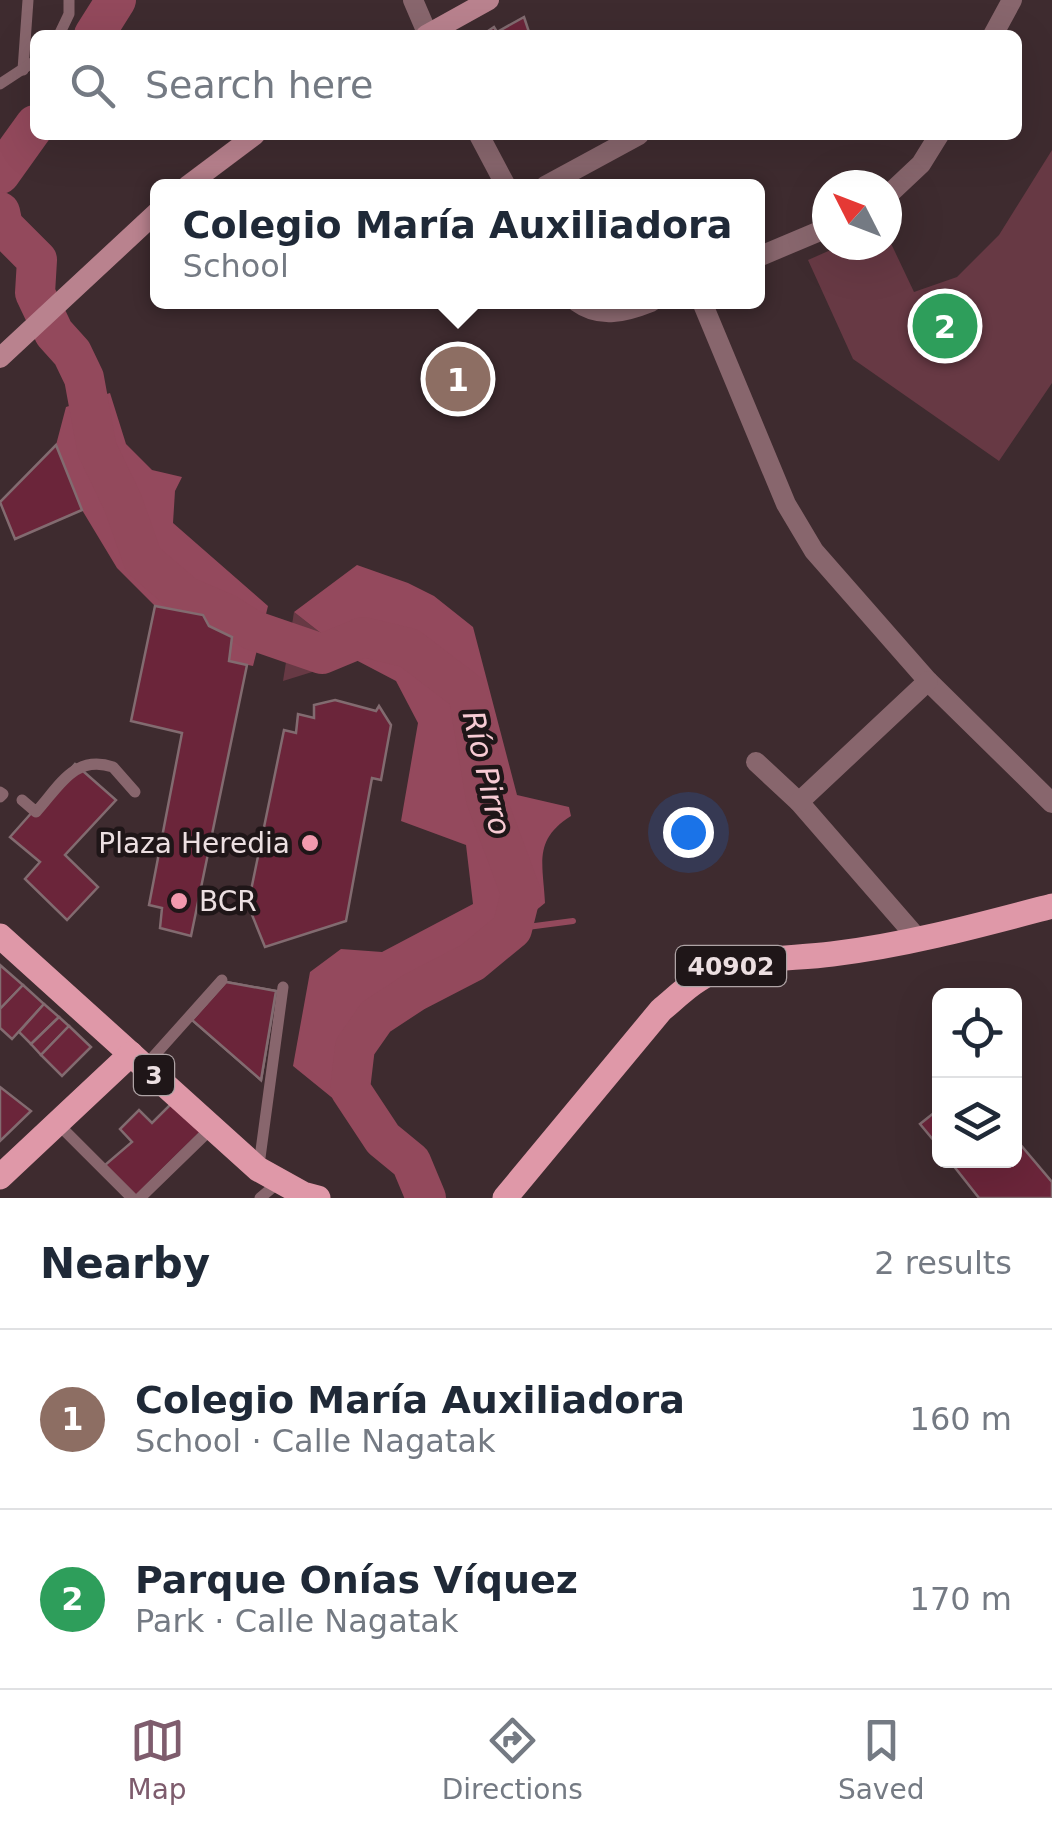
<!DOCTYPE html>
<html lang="en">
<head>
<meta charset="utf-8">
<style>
	body { margin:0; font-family:"DejaVu Sans",sans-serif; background:#f6f6f7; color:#1f2937 }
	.controls { position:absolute; right:30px; bottom:30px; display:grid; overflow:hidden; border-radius:15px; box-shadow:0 10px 40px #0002 }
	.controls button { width:90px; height:90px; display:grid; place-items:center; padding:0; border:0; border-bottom:2px solid #e0e1e3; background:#fff; color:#1f2937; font:50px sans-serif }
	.compass { position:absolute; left:812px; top:170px; width:90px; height:90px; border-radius:50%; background:#fff; box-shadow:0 10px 40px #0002; rotate:312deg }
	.you { position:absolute; left:688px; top:832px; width:35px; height:35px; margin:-25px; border:8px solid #fff; border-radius:50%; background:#1a73e8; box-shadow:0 0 0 15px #1a73e833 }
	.badge { display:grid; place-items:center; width:65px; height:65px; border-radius:50%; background:#7e5c6d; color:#fff; font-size:32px; font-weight:700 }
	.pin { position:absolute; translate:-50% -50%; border:5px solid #fff; box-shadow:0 2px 10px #0006 }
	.popup { position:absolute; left:150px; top:179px; width:615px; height:130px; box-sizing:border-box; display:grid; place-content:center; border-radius:15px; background:#fff; filter:drop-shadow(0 2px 8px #0005); font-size:32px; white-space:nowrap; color:#747a83 }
	.popup b { font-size:38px; color:#1f2937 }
	.popup::after { content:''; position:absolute; left:50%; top:100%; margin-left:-20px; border:20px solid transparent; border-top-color:#fff }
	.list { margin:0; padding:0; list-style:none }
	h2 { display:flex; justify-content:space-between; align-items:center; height:130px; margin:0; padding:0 40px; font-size:42px }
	h2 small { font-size:32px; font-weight:400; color:#747a83 }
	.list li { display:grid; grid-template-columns:65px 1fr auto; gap:30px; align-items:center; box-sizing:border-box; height:180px; padding:0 40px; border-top:2px solid #e0e1e3 }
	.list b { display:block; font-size:38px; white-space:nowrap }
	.list p { margin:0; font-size:32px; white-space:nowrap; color:#747a83 }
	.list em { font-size:32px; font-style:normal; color:#747a83 }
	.icon { flex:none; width:55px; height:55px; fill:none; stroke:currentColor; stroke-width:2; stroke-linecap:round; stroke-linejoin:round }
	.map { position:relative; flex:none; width:1052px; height:1198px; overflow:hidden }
	.search { position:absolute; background:#fff; box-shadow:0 10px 40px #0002; left:30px; right:30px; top:30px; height:110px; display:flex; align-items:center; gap:25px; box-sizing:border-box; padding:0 35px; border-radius:15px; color:#747a83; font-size:38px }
	.sheet { height:490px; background:#fff }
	nav { display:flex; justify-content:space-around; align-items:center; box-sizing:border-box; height:140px; border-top:2px solid #e0e1e3; background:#fff; font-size:28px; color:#747a83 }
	nav a { display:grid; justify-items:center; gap:5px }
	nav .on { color:#7e5c6d }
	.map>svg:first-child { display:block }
</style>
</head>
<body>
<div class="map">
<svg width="1052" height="1198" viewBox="0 0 1052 1198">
	<rect width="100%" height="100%" fill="#3e2b2f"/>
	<g fill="#673944">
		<path d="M1052,150V383L999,461L853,359L808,260L842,245H887V235L914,292L957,277L999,235Z"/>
		<path d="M294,612L354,659L283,681Z"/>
	</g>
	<g fill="#94495d">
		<path d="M110,393L126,444L152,470L182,477L175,491L173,523L268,606L253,666L229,661L232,637L209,626L203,615L155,606L117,568L82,510L56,445L66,407Z"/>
		<path d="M357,565L408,583L434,596L473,627L517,795L569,807L571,816C533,840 543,863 545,903L472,962L414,992L376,1017L355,1047L350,1089L383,1139L293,1066L310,972L341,949L382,952L473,904L466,845L401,821L418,723L396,681L354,659L294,612Z"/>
	</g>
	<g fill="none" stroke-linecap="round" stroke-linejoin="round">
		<path stroke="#93495c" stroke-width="6" d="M512,929L573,921"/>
		<g stroke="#93495c" stroke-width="40">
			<path d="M94,35L116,0"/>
			<path d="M0,174L35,125"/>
			<path d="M0,212L3,226L37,260L35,293L54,333L72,353L84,378L97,449L123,503L143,560L185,596L227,614L252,630L322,654L363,637L409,648L468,693L486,799L521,893L512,929L472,962L414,992L376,1017L355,1047L350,1089L383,1139L411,1162L426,1198"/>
		</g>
	</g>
	<g fill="#6b253a" stroke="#826b70" stroke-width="2.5">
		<path d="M524,17L530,35H482L494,27L497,32Z"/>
		<path d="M56,445L82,510L15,539L0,502Z"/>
		<path d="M155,606L203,615L209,626L232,637L229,661L247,665L191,936L160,928L162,908L149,905L182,733L131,721Z"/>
		<path d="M335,700L376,711L379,706L391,725L381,780L372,778L346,921L265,947L248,905L284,730L296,733L298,714L314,718V705Z"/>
		<path d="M75,764L116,800L65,855L98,887L67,920L25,879L40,862L10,837Z"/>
		<path d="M0,965L23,985L0,1009Z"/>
		<path d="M226,982L276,991L261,1080L192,1020Z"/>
		<path d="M226,982L276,991L261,1080L192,1020Z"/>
		<path d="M23,985L44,1004L12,1039L0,1028V1009Z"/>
		<path d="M44,1004L59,1017L31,1044L19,1032Z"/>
		<path d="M59,1017L69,1026L41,1055L31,1044Z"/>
		<path d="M69,1026L91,1047L62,1076L41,1055Z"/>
		<path d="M0,1087L31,1111L0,1141Z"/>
		<path d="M175,1100L204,1129L136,1196L105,1165L132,1142L120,1129L139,1110L152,1123Z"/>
		<path d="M940,1108V1148L920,1124Z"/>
		<path d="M1014,1137L1052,1182V1198H979L949,1160H1014Z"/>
	</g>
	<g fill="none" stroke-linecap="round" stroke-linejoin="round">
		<g stroke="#88666d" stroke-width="11">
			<path d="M59,35L69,14V0"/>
			<path d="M23,70L28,0"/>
			<path d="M0,84L35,61"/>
			<path d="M0,792L3,794L0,797"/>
			<path d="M22,800L36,812C59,787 74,754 113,767L135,792"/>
			<path d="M145,1066L222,980"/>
			<path d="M57,1123L132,1198"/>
			<path d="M259,1165L283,987"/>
			<path d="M140,1198L212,1128"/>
			<path d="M260,1198L279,1182"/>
		</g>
		<g stroke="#88666d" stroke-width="20">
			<path d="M413,0L428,35"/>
			<path d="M993,35L1012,0"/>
			<path d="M479,135L506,186"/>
			<path d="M545,186L639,135"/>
			<path d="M887,196L921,164L939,135"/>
			<path d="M758,257L827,228"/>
			<path d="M577,302C600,319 626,312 651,302"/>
			<path d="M702,302L786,504L814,551L928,681L1052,803"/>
			<path d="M756,762L799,802L919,940"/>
			<path d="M799,802L928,681"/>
		</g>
		<g stroke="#b9828e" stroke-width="20">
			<path d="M426,35L489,0"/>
			<path d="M187,186L255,135"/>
			<path d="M0,358L158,211"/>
		</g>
		<g stroke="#df98a8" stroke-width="25">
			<path d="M0,936L258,1169L303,1194L318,1198"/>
			<path d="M0,1177L131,1054"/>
			<path d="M505,1198L661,1010C679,995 696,978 717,970C754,956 795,959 832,954C907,945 980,925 1052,906"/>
		</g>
	</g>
	<g fill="#f29aae" stroke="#1f1618" stroke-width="4">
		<circle cx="310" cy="843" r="10"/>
		<circle cx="179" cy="901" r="10"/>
	</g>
	<g text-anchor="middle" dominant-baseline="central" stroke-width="9" stroke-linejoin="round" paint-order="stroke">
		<g fill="#1f1618" stroke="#aea3a5" stroke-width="2.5">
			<rect x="676" y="946" width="110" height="40" rx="8"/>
			<rect x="134" y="1055" width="40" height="40" rx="8"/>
		</g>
		<g font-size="25" font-weight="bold" fill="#ecdfe1">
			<text x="731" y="966">40902</text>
			<text x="154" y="1075">3</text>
		</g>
		<g font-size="28" fill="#ecdfe1" stroke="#1f1618" text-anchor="end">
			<text x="290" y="843">Plaza Heredia</text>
			<text x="199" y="901" text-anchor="start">BCR</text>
		</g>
		<g font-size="30" font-style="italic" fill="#f8cbd4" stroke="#1f1618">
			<text transform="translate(487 773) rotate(77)">Río Pirro</text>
		</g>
	</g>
</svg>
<div class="controls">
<button><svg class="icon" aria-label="locate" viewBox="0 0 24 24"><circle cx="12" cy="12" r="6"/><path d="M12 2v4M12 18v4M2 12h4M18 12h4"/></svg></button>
<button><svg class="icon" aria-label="layers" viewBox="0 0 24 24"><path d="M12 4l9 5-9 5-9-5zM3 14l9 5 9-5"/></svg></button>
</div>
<svg class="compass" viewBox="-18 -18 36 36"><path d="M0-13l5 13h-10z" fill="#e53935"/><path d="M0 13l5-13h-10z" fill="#747a83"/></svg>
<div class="you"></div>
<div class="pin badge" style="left:458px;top:379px;background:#8d6e63">1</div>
<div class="popup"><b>Colegio María Auxiliadora</b>School</div>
<div class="pin badge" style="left:945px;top:326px;background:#2e9e5b">2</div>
<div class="search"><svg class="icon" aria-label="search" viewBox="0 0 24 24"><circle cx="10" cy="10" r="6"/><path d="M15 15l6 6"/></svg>Search here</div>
</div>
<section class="sheet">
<h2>Nearby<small>2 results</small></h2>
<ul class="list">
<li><span class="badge" style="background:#8d6e63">1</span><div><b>Colegio María Auxiliadora</b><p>School · Calle Nagatak</p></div><em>160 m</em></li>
<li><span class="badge" style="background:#2e9e5b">2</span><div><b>Parque Onías Víquez</b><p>Park · Calle Nagatak</p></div><em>170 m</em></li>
</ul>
</section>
<nav>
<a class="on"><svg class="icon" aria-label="map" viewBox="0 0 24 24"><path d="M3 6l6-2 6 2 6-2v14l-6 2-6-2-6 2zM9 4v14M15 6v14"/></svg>Map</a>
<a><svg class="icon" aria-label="directions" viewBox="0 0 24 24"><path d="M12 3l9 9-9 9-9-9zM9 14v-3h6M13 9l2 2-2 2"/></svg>Directions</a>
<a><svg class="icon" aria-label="saved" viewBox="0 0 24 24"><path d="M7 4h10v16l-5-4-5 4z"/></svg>Saved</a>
</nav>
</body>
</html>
